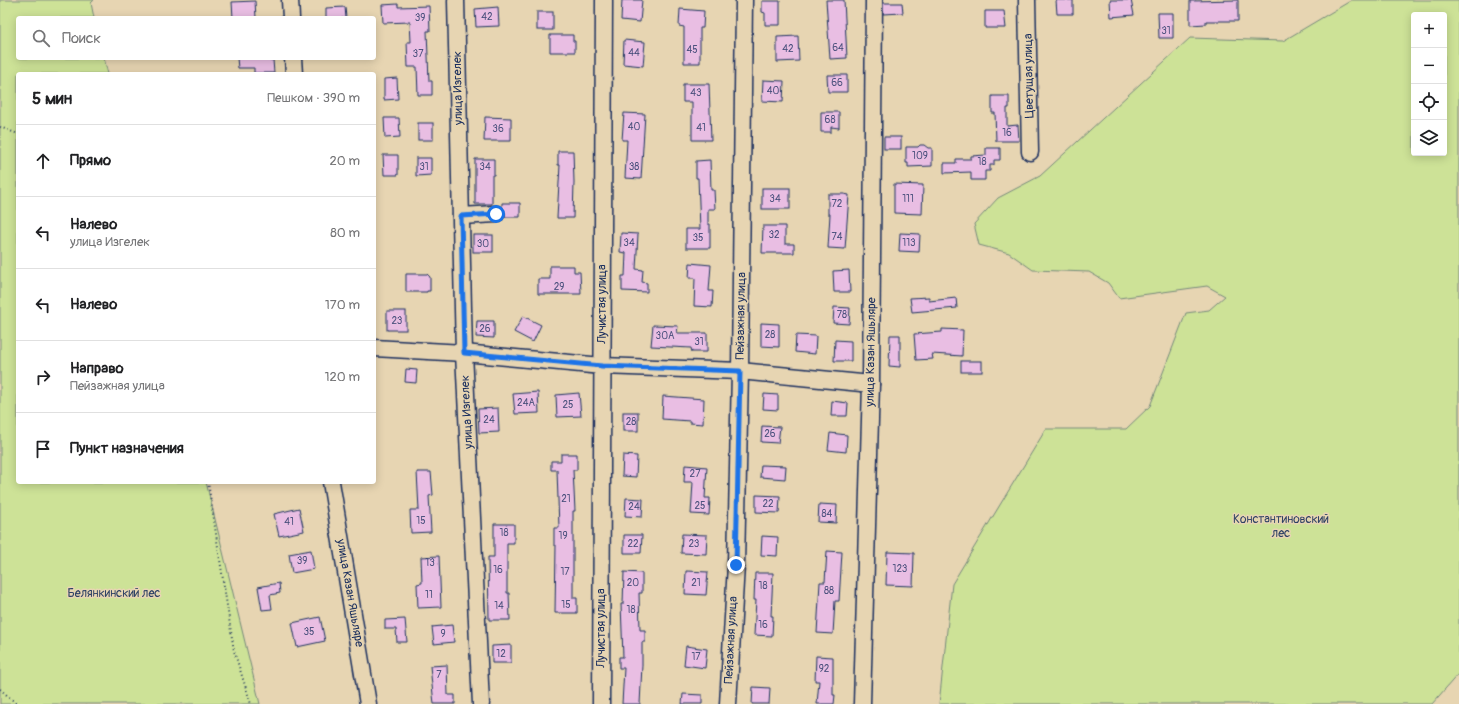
<!DOCTYPE html>
<html lang="ru">
<head>
<meta charset="utf-8">
<style>
	body { margin:0; font-family:Pangolin,sans-serif; background:#f2f2f2; color:#202124 }
	.controls { position:absolute; right:12px; top:12px; display:grid; overflow:hidden; border-radius:4px; box-shadow:0 2px 10px #0003 }
	.controls button { width:36px; height:36px; display:grid; place-items:center; padding:0; border:0; border-bottom:1px solid #e0e0e0; background:#fff; color:#202124; font:20px sans-serif }
	.stop { position:absolute; width:12px; height:12px; margin:-9px; border:3px solid #1a73e8; border-radius:50%; background:#fff }
	.stop.end { background:#1a73e8; border-color:#fff; box-shadow:0 1px 4px #0008 }
	.list { margin:0; padding:0; list-style:none }
	h2 { display:flex; justify-content:space-between; align-items:center; height:52px; margin:0; padding:0 16px; font-size:17px }
	h2 small { font-size:13px; font-weight:400; color:#757577 }
	.list li { display:grid; grid-template-columns:26px 1fr auto; gap:12px; align-items:center; box-sizing:border-box; height:72px; padding:0 16px; border-top:1px solid #e0e0e0 }
	.list b { display:block; font-size:15px; white-space:nowrap }
	.list p { margin:0; font-size:13px; white-space:nowrap; color:#757577 }
	.list em { font-size:13px; font-style:normal; color:#757577 }
	.icon { flex:none; width:22px; height:22px; fill:none; stroke:currentColor; stroke-width:2; stroke-linecap:round; stroke-linejoin:round }
	.map { position:relative; flex:none; width:1459px; height:704px; overflow:hidden }
	.search { position:absolute; background:#fff; box-shadow:0 2px 10px #0003; left:16px; top:16px; width:360px; height:44px; display:flex; align-items:center; gap:10px; box-sizing:border-box; padding:0 14px; border-radius:4px; color:#757577; font-size:15px }
	.panel { position:absolute; background:#fff; box-shadow:0 2px 10px #0003; left:16px; top:72px; width:360px; height:412px; border-radius:4px }
	.map>svg:first-child { display:block }
</style>
</head>
<body>
<div class="map">
<svg width="1459" height="704" viewBox="0 0 1459 704">
	<rect width="100%" height="100%" fill="#e7d5b2"/>
	<filter id="ink" filterUnits="userSpaceOnUse"><feTurbulence type="fractalNoise" baseFrequency=".025" numOctaves="2"/><feDisplacementMap in="SourceGraphic" scale="8" xChannelSelector="R" yChannelSelector="G"/><feConvolveMatrix kernelMatrix="1 2 1 2 8 2 1 2 1" color-interpolation-filters="sRGB"/></filter>
	<g filter="url(#ink)">
		<g fill="#cde297" stroke="#74887a" fill-rule="evenodd">
			<path d="M0,0H94L91,3L94,18H18V58H104L108,74H18V482H206L260,704H0Z"/>
			<path d="M1352,0H1459V673L1432,704H939L952,584L1046,429H1126L1150,406L1186,313L1209,310L1225,296L1207,286L1119,298L1108,283L1089,272L1033,270L1009,253L979,245L974,224L998,198L1040,176L1190,38L1283,41ZM1414,15H1444V153H1414Z"/>
		</g>
		<g fill="#e9bee3" stroke="#1b2f5e">
			<path d="M622,0H642L640,22L621,20Z"/>
			<path d="M826,0H844L847,58L830,59Z"/>
			<path d="M1056,0H1073V14H1057Z"/>
			<path d="M1110,0H1131L1134,15L1111,17Z"/>
			<path d="M1238,0V21H1206V24L1190,25V1Z"/>
			<path d="M255,1L256,18H233L232,2Z"/>
			<path d="M762,1H780V25H765V13L762,12Z"/>
			<path d="M883,3H902L903,13L883,14Z"/>
			<path d="M398,4V7L429,6L430,31H427L429,81H432V95H418L417,67H408L407,42H411L410,22L383,23L382,5Z"/>
			<path d="M345,7L346,18H326V8Z"/>
			<path d="M498,7L499,26L476,27L475,9Z"/>
			<path d="M680,9L704,11L703,28H700V63H684V27L679,26Z"/>
			<path d="M985,11H1004L1006,28H985Z"/>
			<rect x="537" y="12" width="16" height="18"/>
			<path d="M1158,13H1173V38H1159Z"/>
			<path d="M550,35H573V41H575V52H550Z"/>
			<path d="M798,36L799,61L777,62V37Z"/>
			<path d="M624,40L645,42L643,66L623,64Z"/>
			<path d="M237,58H266V60H273L274,73H254V68H238Z"/>
			<path d="M827,75H847V92H828Z"/>
			<path d="M397,78L398,99L384,100V79Z"/>
			<path d="M763,80L784,81L783,102L762,101Z"/>
			<path d="M683,84H709L711,140H692V102H683Z"/>
			<path d="M992,96H1009V108H1007V126L1018,125L1019,141H996L995,113H992Z"/>
			<path d="M821,112H839V128L831,127V132H821Z"/>
			<path d="M624,113L645,114L641,179L625,178L627,140H622Z"/>
			<path d="M485,117L511,118V141H484Z"/>
			<path d="M384,118H399L400,137L385,138Z"/>
			<rect x="418" y="123" width="15" height="17"/>
			<rect x="884" y="137" width="17" height="12"/>
			<path d="M920,145H924L928,148H932V166L908,167V163H906V147H918Z"/>
			<path d="M986,148H1000V160H994V165H990V171H985V180H971V172L944,173V163H956V159H971V156L986,155Z"/>
			<path d="M558,151H573L574,182L573,218H557L560,165H558Z"/>
			<path d="M383,155H398V175H384Z"/>
			<path d="M416,158H431V175L416,176Z"/>
			<path d="M475,159H494V175H492V204H475Z"/>
			<path d="M710,160L711,190H714L715,209H708V224H710V248H686V229H700L698,178H696V161Z"/>
			<path d="M894,184L923,185L922,214L894,213Z"/>
			<rect x="762" y="188" width="28" height="21"/>
			<path d="M828,194H844L849,195L845,249L828,248L830,214H828Z"/>
			<path d="M502,203H520V217H505V213L502,207Z"/>
			<path d="M763,226H785V244H794V253H762Z"/>
			<path d="M621,233L638,234L636,269L643,270L642,282L647,283V292L622,291V276H625L626,253L620,252Z"/>
			<path d="M900,233L920,234L919,252L899,251Z"/>
			<rect x="473" y="235" width="20" height="17"/>
			<path d="M690,263L711,265L709,291H713L712,307L694,306L695,278H689Z"/>
			<path d="M550,266H574V272H580L581,294H538V279H550Z"/>
			<path d="M849,270L850,292H834L833,271Z"/>
			<path d="M406,274H427L430,277V291H427V292H406Z"/>
			<path d="M929,297V301L956,298L957,308L912,312L910,298Z"/>
			<path d="M834,307L850,308L849,324L833,323Z"/>
			<rect x="387" y="311" width="19" height="19"/>
			<path d="M523,316L541,325L533,342L514,332Z"/>
			<path d="M477,321H494V338L476,337Z"/>
			<path d="M761,323L779,324V347L761,346Z"/>
			<path d="M653,325L678,326L677,333H707V352H692L691,348L651,346Z"/>
			<path d="M942,329L963,330L962,356L932,354L933,359L916,360L914,334L942,332Z"/>
			<path d="M796,335L816,336L815,354L795,352Z"/>
			<path d="M890,335H900V367L889,366Z"/>
			<path d="M835,340L851,341V361H834Z"/>
			<rect x="961" y="361" width="21" height="11"/>
			<path d="M406,369L417,370L416,383L405,382Z"/>
			<path d="M538,392L539,413L515,414L513,394Z"/>
			<path d="M579,393L581,416L557,417L556,395Z"/>
			<path d="M764,394L778,395V410L763,409Z"/>
			<path d="M663,396L704,399L703,424L690,423V421L662,419Z"/>
			<path d="M832,401L848,403L847,416H831Z"/>
			<path d="M498,408L499,432L479,433L478,409Z"/>
			<rect x="623" y="412" width="15" height="19"/>
			<path d="M762,426L780,427L778,443L761,442Z"/>
			<path d="M830,433L847,435L846,452L828,450Z"/>
			<path d="M561,454H577V470H573L575,511H573V598H577V613H555L556,545H554V528H559L557,470H551V461H561Z"/>
			<path d="M623,455L637,456L636,477L622,476Z"/>
			<path d="M685,465L707,467L705,498H710L709,515L691,514L693,482H684Z"/>
			<path d="M761,465L786,466L785,479L760,477Z"/>
			<path d="M417,472H431L433,495L429,496L431,532L411,533L410,510H419Z"/>
			<path d="M756,495L780,496L779,513L756,512Z"/>
			<path d="M626,498L643,499L642,517L625,516Z"/>
			<path d="M819,504L837,505L836,523L818,522Z"/>
			<path d="M299,508L304,531L279,536L274,514Z"/>
			<path d="M494,524H514V543H507V593H509L510,620H489L488,557H494Z"/>
			<path d="M682,534L707,535L706,554L681,553Z"/>
			<path d="M624,535H642L641,553H624Z"/>
			<path d="M762,536L778,537L777,556L761,555Z"/>
			<path d="M311,550L314,569L292,573L289,554Z"/>
			<path d="M827,551L842,552L839,601H835L833,634L817,633L820,582H825Z"/>
			<path d="M887,552L914,553L913,586L886,585Z"/>
			<path d="M439,556L441,607L418,608L417,584L422,583L421,557Z"/>
			<path d="M686,571L708,572L706,595L685,594Z"/>
			<path d="M624,572L642,573V593H639L640,630H645V642H642V665L640,704H622L624,668H619V657H623L621,604H623Z"/>
			<path d="M755,573H773L771,616H773L772,636L754,635L756,600H754Z"/>
			<path d="M279,583L280,593L270,595L272,609L262,610L258,587Z"/>
			<path d="M320,617L325,641L297,647L292,623Z"/>
			<path d="M405,619L407,642H397L396,629H385V620Z"/>
			<path d="M452,625L454,642L434,644L432,627Z"/>
			<path d="M511,645V663H492V646Z"/>
			<path d="M686,646L707,649L705,668L684,665Z"/>
			<path d="M816,656L833,657V695H835L834,704H817L819,681H815Z"/>
			<path d="M447,665L448,695H455V704H434L430,666Z"/>
			<path d="M753,687L770,688L769,704H752Z"/>
			<path d="M683,694L702,695V704H682Z"/>
		</g>
		<g fill="none" stroke-linecap="round" stroke-linejoin="round">
			<defs>
				<g id="minor">
					<path d="M290,0L291,18"/>
					<path d="M456,0L464,353L481,704"/>
					<path d="M1027,0L1030,152"/>
					<path d="M293,58L294,74"/>
					<path d="M461,216L496,214"/>
					<path d="M374,348L464,353L602,366L740,371L871,384"/>
					<path d="M331,482L368,704"/>
					<path d="M601,704L604,0"/>
					<path d="M728,704L736,565L740,371L744,0"/>
					<path d="M862,704L871,384L874,0"/>
				</g>
			</defs>
			<use href="#minor" stroke="#1b2f5e" stroke-width="19"/>
			<g stroke="#1b2f5e" stroke-width="2" stroke-dasharray="1 3" stroke-linecap="butt">
				<path d="M0,127L18,134"/>
				<path d="M208,482L234,651L251,704"/>
				<path d="M0,689L17,704"/>
			</g>
			<use href="#minor" stroke="#e7d5b2" stroke-width="16"/>
		</g>
	</g>
	<g fill="none" stroke-linecap="round" stroke-linejoin="round" filter="url(#ink)">
		<path stroke="#1a73e8" stroke-width="5" d="M496,214L461,216L464,353L602,366L740,371L736,565"/>
	</g>
	<g text-anchor="middle" dominant-baseline="central" stroke-width="3" stroke-linejoin="round" paint-order="stroke">
		<g font-size="10" fill="#4e537f">
			<text x="487" y="17">42</text>
			<text x="420" y="18">39</text>
			<text x="1166" y="31">31</text>
			<text x="838" y="48">64</text>
			<text x="788" y="49">42</text>
			<text x="692" y="50">45</text>
			<text x="634" y="53">44</text>
			<text x="418" y="54">37</text>
			<text x="837" y="83">66</text>
			<text x="773" y="91">40</text>
			<text x="696" y="93">43</text>
			<text x="830" y="120">68</text>
			<text x="634" y="127">40</text>
			<text x="701" y="128">41</text>
			<text x="498" y="129">36</text>
			<text x="1007" y="133">16</text>
			<text x="920" y="156">109</text>
			<text x="982" y="162">18</text>
			<text x="424" y="167">31</text>
			<text x="485" y="167">34</text>
			<text x="634" y="167">38</text>
			<text x="775" y="199">34</text>
			<text x="908" y="199">111</text>
			<text x="837" y="204">72</text>
			<text x="774" y="235">32</text>
			<text x="837" y="237">74</text>
			<text x="698" y="238">35</text>
			<text x="629" y="243">34</text>
			<text x="909" y="243">113</text>
			<text x="483" y="244">30</text>
			<text x="559" y="287">29</text>
			<text x="842" y="315">78</text>
			<text x="397" y="321">23</text>
			<text x="485" y="329">26</text>
			<text x="770" y="335">28</text>
			<text x="665" y="336">30А</text>
			<text x="699" y="342">31</text>
			<text x="526" y="403">24А</text>
			<text x="568" y="405">25</text>
			<text x="489" y="420">24</text>
			<text x="631" y="422">28</text>
			<text x="770" y="434">26</text>
			<text x="695" y="474">27</text>
			<text x="566" y="499">21</text>
			<text x="768" y="504">22</text>
			<text x="700" y="506">25</text>
			<text x="634" y="507">24</text>
			<text x="827" y="514">84</text>
			<text x="421" y="521">15</text>
			<text x="289" y="522">41</text>
			<text x="504" y="533">18</text>
			<text x="563" y="536">19</text>
			<text x="633" y="544">22</text>
			<text x="694" y="544">23</text>
			<text x="302" y="561">39</text>
			<text x="430" y="563">13</text>
			<text x="900" y="569">123</text>
			<text x="498" y="570">16</text>
			<text x="565" y="572">17</text>
			<text x="633" y="583">20</text>
			<text x="696" y="583">21</text>
			<text x="763" y="586">18</text>
			<text x="829" y="591">88</text>
			<text x="429" y="595">11</text>
			<text x="566" y="605">15</text>
			<text x="499" y="606">14</text>
			<text x="631" y="610">18</text>
			<text x="763" y="625">16</text>
			<text x="309" y="632">35</text>
			<text x="443" y="634">9</text>
			<text x="501" y="654">12</text>
			<text x="696" y="657">17</text>
			<text x="824" y="669">92</text>
			<text x="439" y="675">7</text>
		</g>
		<g font-size="12" fill="#1b2f5e" stroke="#e7d5b2">
			<text transform="translate(1029 76) rotate(-91)">Цветущая улица</text>
			<text transform="translate(458 88) rotate(-91)">улица Изгелек</text>
			<text transform="translate(602 304) rotate(-90)">Лучистая улица</text>
			<text transform="translate(741 316) rotate(-89)">Пейзажная улица</text>
			<text transform="translate(871 352) rotate(-89)">улица Казан Яшьляре</text>
			<text transform="translate(467 412) rotate(-93)">улица Изгелек</text>
			<text transform="translate(350 593) rotate(80)">улица Казан Яшьляре</text>
			<text transform="translate(601 628) rotate(-90)">Лучистая улица</text>
			<text transform="translate(731 640) rotate(-87)">Пейзажная улица</text>
		</g>
		<g font-size="12" fill="#2d4164" stroke="#e7d5b2">
			<text x="1281" y="519">Константиновский<tspan x="1281" dy="14">лес</tspan></text>
			<text x="114" y="593">Белянкинский лес</text>
		</g>
	</g>
</svg>
<div class="controls">
<button>+</button>
<button>−</button>
<button><svg class="icon" aria-label="locate" viewBox="0 0 24 24"><circle cx="12" cy="12" r="6"/><path d="M12 2v4M12 18v4M2 12h4M18 12h4"/></svg></button>
<button><svg class="icon" aria-label="layers" viewBox="0 0 24 24"><path d="M12 4l9 5-9 5-9-5zM3 14l9 5 9-5"/></svg></button>
</div>
<div class="stop" style="left:496px;top:214px"></div>
<div class="stop end" style="left:736px;top:565px"></div>
<div class="search"><svg class="icon" aria-label="search" viewBox="0 0 24 24"><circle cx="10" cy="10" r="6"/><path d="M15 15l6 6"/></svg>Поиск</div>
<section class="panel">
<h2>5 мин<small>Пешком · 390 m</small></h2>
<ul class="list">
<li><svg class="icon" aria-label="ahead" viewBox="0 0 24 24"><path d="M12 20V5M6 11l6-6 6 6"/></svg><div><b>Прямо</b></div><em>20 m</em></li>
<li><svg class="icon" aria-label="left" viewBox="0 0 24 24"><path d="M17 20v-9H6M10 6l-5 5 5 5"/></svg><div><b>Налево</b><p>улица Изгелек</p></div><em>80 m</em></li>
<li><svg class="icon" aria-label="left" viewBox="0 0 24 24"><path d="M17 20v-9H6M10 6l-5 5 5 5"/></svg><div><b>Налево</b></div><em>170 m</em></li>
<li><svg class="icon" aria-label="right" viewBox="0 0 24 24"><path d="M7 20v-9h11M14 6l5 5-5 5"/></svg><div><b>Направо</b><p>Пейзажная улица</p></div><em>120 m</em></li>
<li><svg class="icon" aria-label="arrive" viewBox="0 0 24 24"><path d="M6 21V4h12l-3 4 3 4H6"/></svg><div><b>Пункт назначения</b></div></li>
</ul>
</section>
</div>
</body>
</html>
